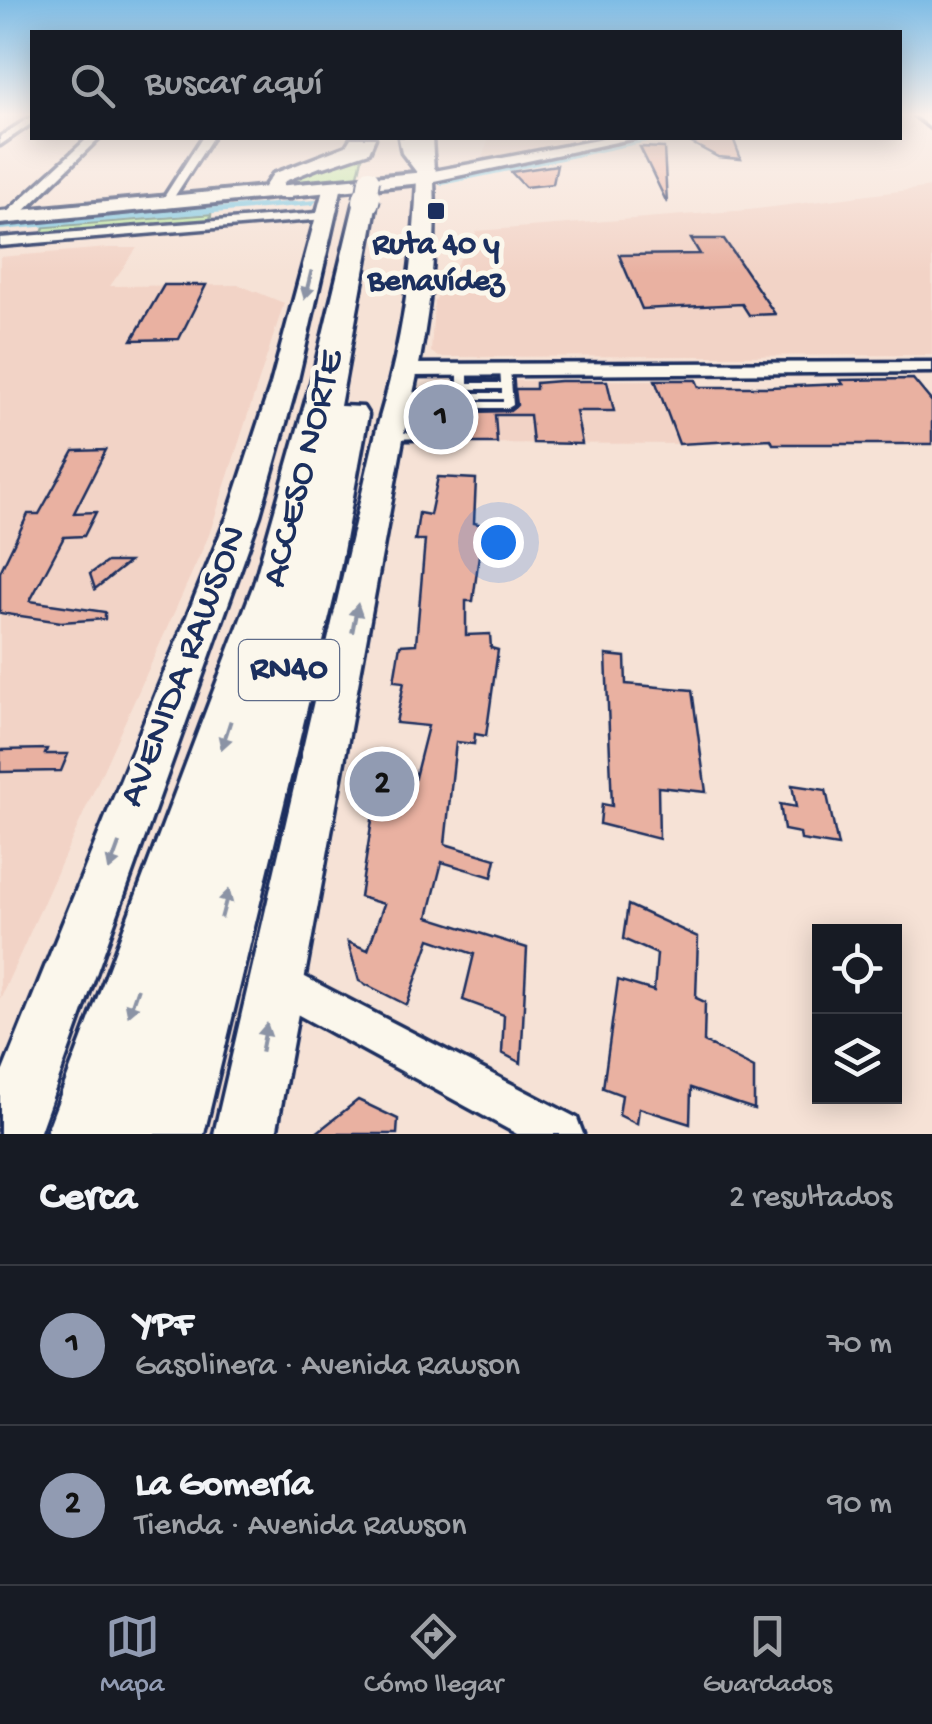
<!DOCTYPE html>
<html lang="es">
<head>
<meta charset="utf-8">
<style>
	body { margin:0; font-family:"Gochi Hand",sans-serif; background:#20242c; color:#f1f3f6 }
	.controls { position:absolute; right:30px; bottom:30px; display:grid; overflow:hidden; border-radius:0px; box-shadow:0 5px 25px #0003 }
	.controls button { width:90px; height:90px; display:grid; place-items:center; padding:0; border:0; border-bottom:2px solid #363941; background:#171b24; color:#f1f3f6; font:50px sans-serif }
	.you { position:absolute; left:498px; top:542px; width:35px; height:35px; margin:-25px; border:8px solid #fff; border-radius:50%; background:#1a73e8; box-shadow:0 0 0 15px #1a73e833 }
	.badge { display:grid; place-items:center; width:65px; height:65px; border-radius:50%; background:#919bb2; color:#111; font-size:32px; font-weight:700 }
	.pin { position:absolute; translate:-50% -50%; border:5px solid #fff; box-shadow:0 2px 10px #0006 }
	.list { margin:0; padding:0; list-style:none }
	h2 { display:flex; justify-content:space-between; align-items:center; height:130px; margin:0; padding:0 40px; font-size:42px }
	h2 small { font-size:32px; font-weight:400; color:#9ea1a6 }
	.list li { display:grid; grid-template-columns:65px 1fr auto; gap:30px; align-items:center; box-sizing:border-box; height:160px; padding:0 40px; border-top:2px solid #363941 }
	.list b { display:block; font-size:38px; white-space:nowrap }
	.list p { margin:0; font-size:32px; white-space:nowrap; color:#9ea1a6 }
	.list em { font-size:32px; font-style:normal; color:#9ea1a6 }
	.icon { flex:none; width:55px; height:55px; fill:none; stroke:currentColor; stroke-width:2; stroke-linecap:round; stroke-linejoin:round }
	.map { position:relative; flex:none; width:932px; height:1134px; overflow:hidden }
	.search { position:absolute; background:#171b24; box-shadow:0 5px 25px #0003; left:30px; right:30px; top:30px; height:110px; display:flex; align-items:center; gap:25px; box-sizing:border-box; padding:0 35px; border-radius:0px; color:#9ea1a6; font-size:38px }
	.sheet { height:450px; background:#171b24 }
	nav { display:flex; justify-content:space-around; align-items:center; box-sizing:border-box; height:140px; border-top:2px solid #363941; background:#171b24; font-size:28px; color:#9ea1a6 }
	nav a { display:grid; justify-items:center; gap:5px }
	nav .on { color:#919bb2 }
	.map>svg:first-child { display:block }
</style>
</head>
<body>
<div class="map">
<svg width="932" height="1134" viewBox="0 0 932 1134">
	<rect width="100%" height="100%" fill="#f6e2d6"/>
	<filter id="ink" filterUnits="userSpaceOnUse"><feTurbulence type="fractalNoise" baseFrequency=".01" numOctaves="2"/><feDisplacementMap in="SourceGraphic" scale="20" xChannelSelector="R" yChannelSelector="G"/><feConvolveMatrix kernelMatrix="1 2 1 2 8 2 1 2 1" color-interpolation-filters="sRGB"/></filter>
	<g filter="url(#ink)">
		<g fill="#f2d3c6">
			<path d="M489,138H599L489,159L482,158Z"/>
			<path d="M932,187V355L439,357L431,352L434,302L477,231L748,210Z"/>
			<path d="M108,248H137L110,286L239,285L284,303L209,535L0,999V257Z"/>
			<path d="M689,380L717,444L429,443L433,388L445,381Z"/>
		</g>
		<g fill="#bfe7a3" stroke="#6d8b80" stroke-width="2.5">
			<path d="M364,149L356,184L288,190L278,183Z"/>
			<path d="M211,214L210,222L41,236L44,227Z"/>
		</g>
		<g fill="none" stroke-linecap="round" stroke-linejoin="round">
			<g fill="#80c8e1" fill-rule="evenodd">
				<path d="M649,138H666L442,185L437,182Z"/>
				<path d="M317,200L313,205L0,230V222Z"/>
			</g>
		</g>
		<g fill="#e9b1a1" stroke="#1b2f5e" stroke-width="2.5">
			<path d="M682,138H733L741,159L718,157Z"/>
			<path d="M640,147L664,148L667,203Z"/>
			<path d="M557,165L553,184L525,187L511,172Z"/>
			<path d="M691,239H724L775,314L749,315L742,304L642,309L619,255L700,254Z"/>
			<path d="M164,285H206L179,339L132,340Z"/>
			<path d="M913,379L932,402V444H773L771,439L679,444L655,380H696L699,387H769L843,384L840,380Z"/>
			<path d="M560,381H607L614,411H576L582,444L533,443L530,415H495L497,443H429L470,440L472,412L510,411L517,405L515,389H536V383Z"/>
			<path d="M106,450L74,513L96,512L84,536L64,537L30,601L105,612V619L61,622L0,613V572L28,514H39L74,451Z"/>
			<path d="M438,477L476,479L474,523L483,525L473,601H466V635L490,634L491,648L498,650L486,736L475,734L474,744L456,742L445,844L496,859L492,877L442,862L428,917L527,948L521,1063L502,1053L504,1015L463,1000L474,954L430,939L407,1005L359,981L348,942L368,950L384,904L360,897L375,801L393,805L396,794L410,797L428,726L396,723L404,682L394,681L400,645L416,644L425,540H415L419,513L430,515Z"/>
			<path d="M107,562H129L95,589L90,574Z"/>
			<path d="M606,655L625,657L626,684L692,690L706,792L658,787L659,839L600,824L602,804L612,806Z"/>
			<path d="M47,749L45,754H68L61,771L0,772V750Z"/>
			<path d="M792,785L826,790L838,846L801,840L800,833L784,830L780,804L796,807Z"/>
			<path d="M628,905L698,937L696,998L705,1002L704,1042L754,1068V1109L691,1088L690,1124L639,1108L637,1124L619,1115L622,1095L603,1088L618,980L654,991L657,954L623,939Z"/>
			<path d="M358,1100L398,1119L397,1134H315Z"/>
		</g>
		<g fill="none" stroke-linecap="round" stroke-linejoin="round">
			<defs>
				<path id="lane" d="M505,366L510,369L513,405L508,408H468L467,437L389,439L384,436L389,433L458,432V428L387,427V423L391,422H458V417H394L389,414L394,411H458V398H400L395,395L400,392L458,393V370L463,367L468,370V383H501L500,369ZM468,389H502V393H468ZM468,399H503V402H468Z"/>
				<g id="street">
					<path d="M914,115H924L932,121V129Z"/>
					<path d="M32,116V123L0,145V137Z"/>
					<path d="M88,138H99L15,220H5V214Z"/>
					<path d="M202,138H212L167,208H157Z"/>
					<path d="M330,212L332,215L325,219L0,246V238Z"/>
					<path d="M932,362V372L407,376L398,370L407,364Z"/>
					<path d="M276,962L577,1118L583,1134H517L262,995L257,981L262,967Z"/>
				</g>
				<g id="secondary">
					<path d="M351,138H365L357,152L285,181L283,185L291,190V198H279L264,187L273,174L346,146Z"/>
					<path d="M418,138H432L434,171L608,138H635L434,181C438,264 425,348 405,428L276,1134H214L377,428C406,331 417,238 418,138Z"/>
					<path d="M332,185L341,190L297,384L260,515L39,1134H0V1078L228,515L271,384L323,190Z"/>
				</g>
				<path id="primary" d="M425,172L435,178L432,182L0,224V212Z"/>
				<g id="highway">
					<path d="M357,138H375L369,152L324,167L314,161L354,144Z"/>
					<path d="M399,138H418L422,152L436,170L432,174H418L402,153Z"/>
					<path d="M366,194L377,201L340,406L363,407L368,415L337,584L204,1134H46L254,584L314,372L355,201Z"/>
				</g>
			</defs>
			<use href="#lane" stroke="#1b2f5e" stroke-width="8"/>
			<use href="#street" stroke="#1b2f5e" stroke-width="7"/>
			<use href="#secondary" stroke="#1b2f5e" stroke-width="7"/>
			<use href="#primary" stroke="#1b2f5e" stroke-width="8"/>
			<use href="#highway" stroke="#1b2f5e" stroke-width="7"/>
			<use href="#lane" fill="#fbf7ec" fill-rule="evenodd"/>
			<use href="#street" fill="#fbf7ec" fill-rule="evenodd"/>
			<use href="#secondary" fill="#fbf7ec" fill-rule="evenodd"/>
			<use href="#primary" fill="#fbf7ec" fill-rule="evenodd"/>
			<use href="#highway" fill="#fbf7ec" fill-rule="evenodd"/>
			<defs>
				<path id="highway-bridge-far1" d="M366,199L369,180"/>
				<path id="highway-bridge" d="M366,201L367,197"/>
			</defs>
			<use href="#highway-bridge-far1" stroke="#1b2f5e" stroke-width="24" stroke-linecap="butt"/>
			<use href="#highway-bridge" stroke="#1b2f5e" stroke-width="30" stroke-linecap="butt"/>
			<use href="#highway-bridge-far1" stroke="#fbf7ec" stroke-width="20"/>
			<use href="#highway-bridge" stroke="#fbf7ec" stroke-width="26"/>
		</g>
		<defs><path id="oneway-solid" d="M-6-.8H1V-3.2L6.5 0L1 3.2V.8H-6Z" transform="scale(2.5)"/></defs>
		<g fill="#8b93a5">
			<use href="#oneway-solid" transform="translate(308 285) rotate(104)"/>
			<use href="#oneway-solid" transform="translate(355 618) rotate(-79)"/>
			<use href="#oneway-solid" transform="translate(226 735) rotate(108)"/>
			<use href="#oneway-solid" transform="translate(114 857) rotate(110)"/>
			<use href="#oneway-solid" transform="translate(225 904) rotate(-75)"/>
			<use href="#oneway-solid" transform="translate(133 1002) rotate(109)"/>
			<use href="#oneway-solid" transform="translate(264 1038) rotate(-79)"/>
		</g>
	</g>
	<linearGradient id="sky" x2="0" y2="1"><stop stop-color="#7ebce5"/><stop offset="0.42" stop-color="#fbf2ed"/><stop offset="1" stop-color="#fbf2ed" stop-opacity="0"/></linearGradient>
	<rect width="932" height="273" fill="url(#sky)"/>
	<rect fill="#1b2f5e" stroke="#fbf7ec" stroke-width="4" x="426" y="201" width="20" height="20" rx="5"/>
	<g text-anchor="middle" dominant-baseline="central" stroke-width="10" stroke-linejoin="round" paint-order="stroke">
		<g font-size="32" font-weight="bold" fill="#1b2f5e" stroke="#fbf7ec">
			<text x="436" y="246">Ruta 40 y<tspan x="436" dy="37">Benavídez</tspan></text>
		</g>
		<rect fill="#fbf7ec" stroke="#5e6b89" stroke-width="2.5" x="239" y="640" width="100" height="60" rx="8"/>
		<g font-size="35" font-weight="bold" fill="#1b2f5e">
			<text x="289" y="670">RN40</text>
		</g>
		<g font-size="38" fill="#1b2f5e" stroke="#fbf7ec">
			<text transform="translate(305 469) rotate(-76)">ACCESO NORTE</text>
			<text transform="translate(185 667) rotate(-69)">AVENIDA RAWSON</text>
		</g>
	</g>
</svg>
<div class="controls">
<button><svg class="icon" aria-label="locate" viewBox="0 0 24 24"><circle cx="12" cy="12" r="6"/><path d="M12 2v4M12 18v4M2 12h4M18 12h4"/></svg></button>
<button><svg class="icon" aria-label="layers" viewBox="0 0 24 24"><path d="M12 4l9 5-9 5-9-5zM3 14l9 5 9-5"/></svg></button>
</div>
<div class="you"></div>
<div class="pin badge" style="left:441px;top:417px">1</div>
<div class="pin badge" style="left:382px;top:784px">2</div>
<div class="search"><svg class="icon" aria-label="search" viewBox="0 0 24 24"><circle cx="10" cy="10" r="6"/><path d="M15 15l6 6"/></svg>Buscar aquí</div>
</div>
<section class="sheet">
<h2>Cerca<small>2 resultados</small></h2>
<ul class="list">
<li><span class="badge">1</span><div><b>YPF</b><p>Gasolinera · Avenida Rawson</p></div><em>70 m</em></li>
<li><span class="badge">2</span><div><b>La Gomería</b><p>Tienda · Avenida Rawson</p></div><em>90 m</em></li>
</ul>
</section>
<nav>
<a class="on"><svg class="icon" aria-label="map" viewBox="0 0 24 24"><path d="M3 6l6-2 6 2 6-2v14l-6 2-6-2-6 2zM9 4v14M15 6v14"/></svg>Mapa</a>
<a><svg class="icon" aria-label="directions" viewBox="0 0 24 24"><path d="M12 3l9 9-9 9-9-9zM9 14v-3h6M13 9l2 2-2 2"/></svg>Cómo llegar</a>
<a><svg class="icon" aria-label="saved" viewBox="0 0 24 24"><path d="M7 4h10v16l-5-4-5 4z"/></svg>Guardados</a>
</nav>
</body>
</html>
